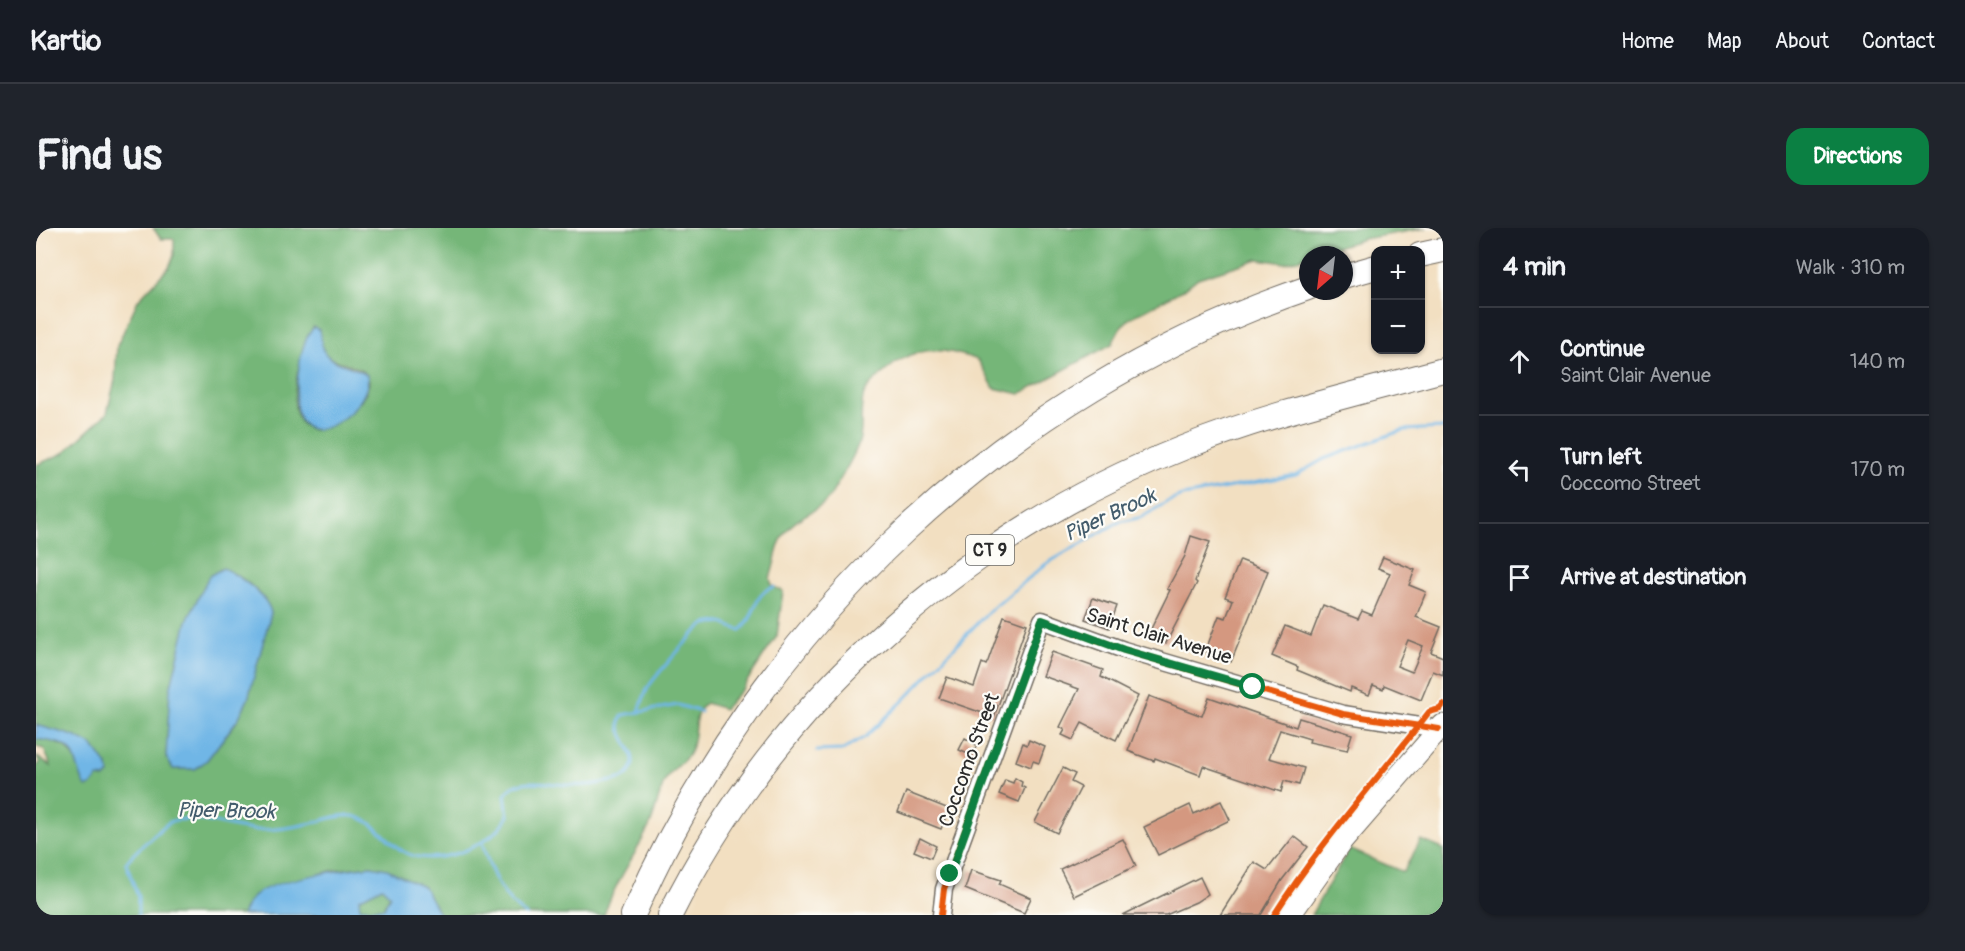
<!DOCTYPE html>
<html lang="en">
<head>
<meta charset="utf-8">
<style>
	body { margin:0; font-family:Pangolin,sans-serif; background:#20242c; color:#f1f3f6 }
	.controls { position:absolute; right:18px; top:18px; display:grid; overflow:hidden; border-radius:12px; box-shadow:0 2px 4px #0004 }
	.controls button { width:54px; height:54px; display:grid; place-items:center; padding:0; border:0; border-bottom:2px solid #363941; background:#171b24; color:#f1f3f6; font:30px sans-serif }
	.compass { position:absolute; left:1263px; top:18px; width:54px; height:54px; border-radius:50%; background:#171b24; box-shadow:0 2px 4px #0004; rotate:208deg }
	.stop { position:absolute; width:18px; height:18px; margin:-14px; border:4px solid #0b8043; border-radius:50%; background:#fff }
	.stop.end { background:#0b8043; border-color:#fff; box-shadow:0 2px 6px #0008 }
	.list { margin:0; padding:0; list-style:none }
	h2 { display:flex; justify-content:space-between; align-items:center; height:78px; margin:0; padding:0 24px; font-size:26px }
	h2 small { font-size:20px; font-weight:400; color:#9ea1a6 }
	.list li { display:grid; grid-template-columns:39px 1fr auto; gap:18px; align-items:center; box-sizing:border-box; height:108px; padding:0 24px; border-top:2px solid #363941 }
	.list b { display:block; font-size:22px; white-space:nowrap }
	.list p { margin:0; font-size:20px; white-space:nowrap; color:#9ea1a6 }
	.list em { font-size:20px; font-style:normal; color:#9ea1a6 }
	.icon { flex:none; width:33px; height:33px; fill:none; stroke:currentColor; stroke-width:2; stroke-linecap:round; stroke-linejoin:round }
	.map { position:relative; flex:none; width:1407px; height:687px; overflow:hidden; border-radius:18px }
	header { display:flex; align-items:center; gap:36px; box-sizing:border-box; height:84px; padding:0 30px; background:#171b24; border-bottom:2px solid #363941 }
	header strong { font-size:28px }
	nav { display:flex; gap:33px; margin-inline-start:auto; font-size:21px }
	.intro { display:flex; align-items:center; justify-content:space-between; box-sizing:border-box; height:144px; padding:0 36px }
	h1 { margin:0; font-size:42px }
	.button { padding:15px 27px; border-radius:18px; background:#0b8043; color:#fff; font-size:21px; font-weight:700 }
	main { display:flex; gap:36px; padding:0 36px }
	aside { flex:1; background:#171b24; border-radius:18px; box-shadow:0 2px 4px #0004 }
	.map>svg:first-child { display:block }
</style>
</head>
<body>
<header>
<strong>Kartio</strong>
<nav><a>Home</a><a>Map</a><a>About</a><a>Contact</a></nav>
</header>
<div class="intro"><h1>Find us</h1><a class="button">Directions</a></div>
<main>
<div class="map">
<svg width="1407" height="687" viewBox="0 0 1407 687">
	<rect width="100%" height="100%" fill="#fdfcf7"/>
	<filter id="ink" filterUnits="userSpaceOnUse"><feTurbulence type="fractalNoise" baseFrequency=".0167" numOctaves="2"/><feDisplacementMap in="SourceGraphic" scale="12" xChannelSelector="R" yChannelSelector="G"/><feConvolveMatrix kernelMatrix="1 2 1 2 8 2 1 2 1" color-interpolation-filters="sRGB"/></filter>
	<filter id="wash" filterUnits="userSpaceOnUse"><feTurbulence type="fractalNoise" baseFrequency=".008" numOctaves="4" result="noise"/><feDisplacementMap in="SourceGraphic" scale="24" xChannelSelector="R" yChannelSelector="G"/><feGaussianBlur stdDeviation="1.35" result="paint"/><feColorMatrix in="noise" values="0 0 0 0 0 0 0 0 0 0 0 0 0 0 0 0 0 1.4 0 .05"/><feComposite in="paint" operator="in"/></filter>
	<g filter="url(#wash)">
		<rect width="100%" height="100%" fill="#f2dfc1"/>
		<g fill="#74b678" stroke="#507052" stroke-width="1.5" fill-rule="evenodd">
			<path d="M117,0H1391L1327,11L1249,35L1222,31L1162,50L1148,61L1094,90L1085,99L1076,116L984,166L958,160L942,132C908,120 881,116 852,141C844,148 834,155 829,164C822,179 828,197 823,214C818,230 804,251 795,267C787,282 765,285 753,300C740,314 740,334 734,350L736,358L747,363L741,408L706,461L688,481L670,475C654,486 662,510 653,526C646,536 634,543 629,553C622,567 620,583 614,597C599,628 579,654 568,687H404L388,659L351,641L335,638L298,642L230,661L214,672L206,687H0V539L4,535L0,528L15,538L8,521L0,519V511C30,513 41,525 47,554L57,555L62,549L67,550L72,539L57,518L38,508L0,497V237L28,225L71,185L79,152L81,118L102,72L133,39L138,27V11H125ZM277,99L283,102C285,109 285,118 288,124C297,138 331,134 333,153C334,172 292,208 274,201C243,190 267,118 277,99ZM187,340C204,348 231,365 235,385L212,471L201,493L171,532L159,541H137L130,529L134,462L151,393L173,348Z"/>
			<path d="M1385,612L1407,621V687H1275L1313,621L1367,644Z"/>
			<path d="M346,659L354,667L347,680H324L323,671Z"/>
		</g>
		<g fill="#6fb6e6" stroke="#4d7088" stroke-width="1.5" fill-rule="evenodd">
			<path d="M278,99L283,102C285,108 285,115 287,121C292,137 319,137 331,147C340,181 245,250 262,147C264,131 267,110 278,99Z"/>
			<path d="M187,340C202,347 232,368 235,385L212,471L202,491L171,532L159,541H137L130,529L134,462L151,393L173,348Z"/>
			<path d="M0,497L38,508L57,518L72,539L73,546L69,550L62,549L55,558L50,559C33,526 46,516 0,511Z"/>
			<path d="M335,638L351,641L388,659L404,687H206C210,678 214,670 222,665C241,651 311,641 335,638ZM346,659L354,667L348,680H324L323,671Z"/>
		</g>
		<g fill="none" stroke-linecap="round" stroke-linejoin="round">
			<g stroke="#6fb6e6" stroke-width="3">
				<path d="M603,484C606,475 608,466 613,458C619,449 663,397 670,396C689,391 690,399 705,402C720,391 717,363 738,359"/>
				<path d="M781,523L807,522L829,509L868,472L951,385L1010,336L1081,295L1106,289L1131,274L1147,268L1260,247L1288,231L1367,202L1407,200"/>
				<path d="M446,615C454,642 465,671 490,687"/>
				<path d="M102,687V669L90,635C93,629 130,595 136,593C164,586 195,602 222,602C240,602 259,599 276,595C289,592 303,586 317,588C340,592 350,613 368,624C399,641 457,618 472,588L469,567C482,546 513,557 534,557C546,558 558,557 570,554C577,553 587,552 592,546C610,526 573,505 587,487L642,477L665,484"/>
			</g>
		</g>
		<g id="blocks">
			<g fill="#d49880" fill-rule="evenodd">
				<path d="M1155,308L1174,314L1159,353L1161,355L1130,415L1112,407L1134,362L1131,361L1149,328Z"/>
				<path d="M1347,329L1379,342L1373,357L1390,364L1380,389L1405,399L1395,424L1407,429V447L1397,443L1385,472L1348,457L1347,461L1337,457L1333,467L1315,460L1314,464L1261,442L1262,439L1236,428L1249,398L1275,408L1287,377L1322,391L1326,383L1336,387L1354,345L1342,340ZM1372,412L1387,418L1376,444L1361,438Z"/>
				<path d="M1204,332L1232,343L1195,434L1169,424L1183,388L1190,390L1197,372L1189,369Z"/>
				<path d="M1057,370L1081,378L1073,400L1049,391Z"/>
				<path d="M968,388L991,396L958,489L903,470L911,449L938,459L946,435L950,437L952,433Z"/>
				<path d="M1016,424L1067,442L1065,449L1102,468L1080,512L1046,495L1037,512L1026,507L1029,502L1024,499L1043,461L1007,448Z"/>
				<path d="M1113,468L1166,488L1173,469L1260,499L1263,490L1316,506L1311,522L1273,514L1274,511L1244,502L1233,530L1268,540L1263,557L1248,553L1245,564L1167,538L1164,547L1119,530L1118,533L1092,523Z"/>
				<path d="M929,510L941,517L936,528L923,522Z"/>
				<path d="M993,512L1009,519L1003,535L997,533L995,539L980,533L987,515L991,517Z"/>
				<path d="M1027,540L1039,546L1035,554L1045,559L1021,605L999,594Z"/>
				<path d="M979,550L986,554L985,558L989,560L983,574L963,566L969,552L977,555Z"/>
				<path d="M870,564L913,581L905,601L862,584Z"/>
				<path d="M1185,573L1194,592L1122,627L1108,599L1154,577L1158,586Z"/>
				<path d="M1258,608L1272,619L1246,652L1225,687H1184L1218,634L1231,642Z"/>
				<path d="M884,610L900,618L895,630L878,623Z"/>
				<path d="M1087,611L1100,638L1038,668L1024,641Z"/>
				<path d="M935,642L965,652L963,656L995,670L988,685L929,661Z"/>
				<path d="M1164,649L1172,666L1160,674L1130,687H1087Z"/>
			</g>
		</g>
	</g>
	<g filter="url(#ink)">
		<use href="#blocks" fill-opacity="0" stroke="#716a60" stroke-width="1.5"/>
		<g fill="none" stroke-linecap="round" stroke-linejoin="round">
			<defs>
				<path id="minor" d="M905,687L908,661L1006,392L1088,422L1307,486L1403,501"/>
				<path id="major" d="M1254,687L1304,616L1407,497"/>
				<g id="highway">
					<path d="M1384,27L1407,22"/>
					<path d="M1308,48L1340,39"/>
					<path d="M597,687C725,395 969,163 1272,60"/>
					<path d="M634,687C740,474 927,307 1147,220C1231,186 1320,166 1407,142"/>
				</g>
			</defs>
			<use href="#minor" stroke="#716a60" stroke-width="19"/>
			<use href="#major" stroke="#716a60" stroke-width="23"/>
			<use href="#highway" stroke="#716a60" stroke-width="26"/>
			<use href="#minor" stroke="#fff" stroke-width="16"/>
			<use href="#major" stroke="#fff" stroke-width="21"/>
			<use href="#highway" stroke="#fff" stroke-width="24"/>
			<defs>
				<g id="cycleway">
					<path d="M905,687L908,661L1006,392L1088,422L1307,486L1403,501"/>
					<path d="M1238,687C1284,615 1341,552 1393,484L1404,481L1407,477"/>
				</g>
			</defs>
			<use href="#cycleway" stroke="#fdfcf7" stroke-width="10"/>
			<use href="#cycleway" stroke="#e8590c" stroke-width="6"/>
		</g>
	</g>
	<g fill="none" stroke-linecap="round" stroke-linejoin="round" filter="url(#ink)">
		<path stroke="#0b8043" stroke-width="8" d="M914,646L1006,392L1088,422L1217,459"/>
	</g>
	<g text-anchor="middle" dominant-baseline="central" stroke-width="4.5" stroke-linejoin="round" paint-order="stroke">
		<rect fill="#fdfcf7" stroke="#6a6a68" stroke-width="1.5" x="930" y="307" width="48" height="30" rx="4.5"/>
		<g font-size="18" font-weight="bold" fill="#2b2b2b">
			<text x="954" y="322">CT 9</text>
		</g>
		<g font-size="20" fill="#2b2b2b" stroke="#fdfcf7">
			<text transform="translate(1123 408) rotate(17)">Saint Clair Avenue</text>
			<text transform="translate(933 532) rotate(-70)">Coccomo Street</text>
		</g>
		<g font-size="21" font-style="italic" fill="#435c6c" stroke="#fdfcf7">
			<text transform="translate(1074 287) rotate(-25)">Piper Brook</text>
			<text transform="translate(190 583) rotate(1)">Piper Brook</text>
		</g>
	</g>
</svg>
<div class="controls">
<button>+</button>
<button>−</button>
</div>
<svg class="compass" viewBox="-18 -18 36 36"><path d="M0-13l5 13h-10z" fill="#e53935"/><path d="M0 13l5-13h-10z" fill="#9ea1a6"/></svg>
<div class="stop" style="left:1217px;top:459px"></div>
<div class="stop end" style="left:914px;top:646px"></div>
</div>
<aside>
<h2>4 min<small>Walk · 310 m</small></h2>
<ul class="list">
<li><svg class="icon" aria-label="ahead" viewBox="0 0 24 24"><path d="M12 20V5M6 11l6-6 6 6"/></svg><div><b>Continue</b><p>Saint Clair Avenue</p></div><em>140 m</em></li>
<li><svg class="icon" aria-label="left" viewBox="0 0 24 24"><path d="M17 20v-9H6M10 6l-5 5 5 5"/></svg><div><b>Turn left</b><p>Coccomo Street</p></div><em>170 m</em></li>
<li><svg class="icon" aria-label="arrive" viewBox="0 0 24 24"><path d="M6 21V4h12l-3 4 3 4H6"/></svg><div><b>Arrive at destination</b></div></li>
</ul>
</aside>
</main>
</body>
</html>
